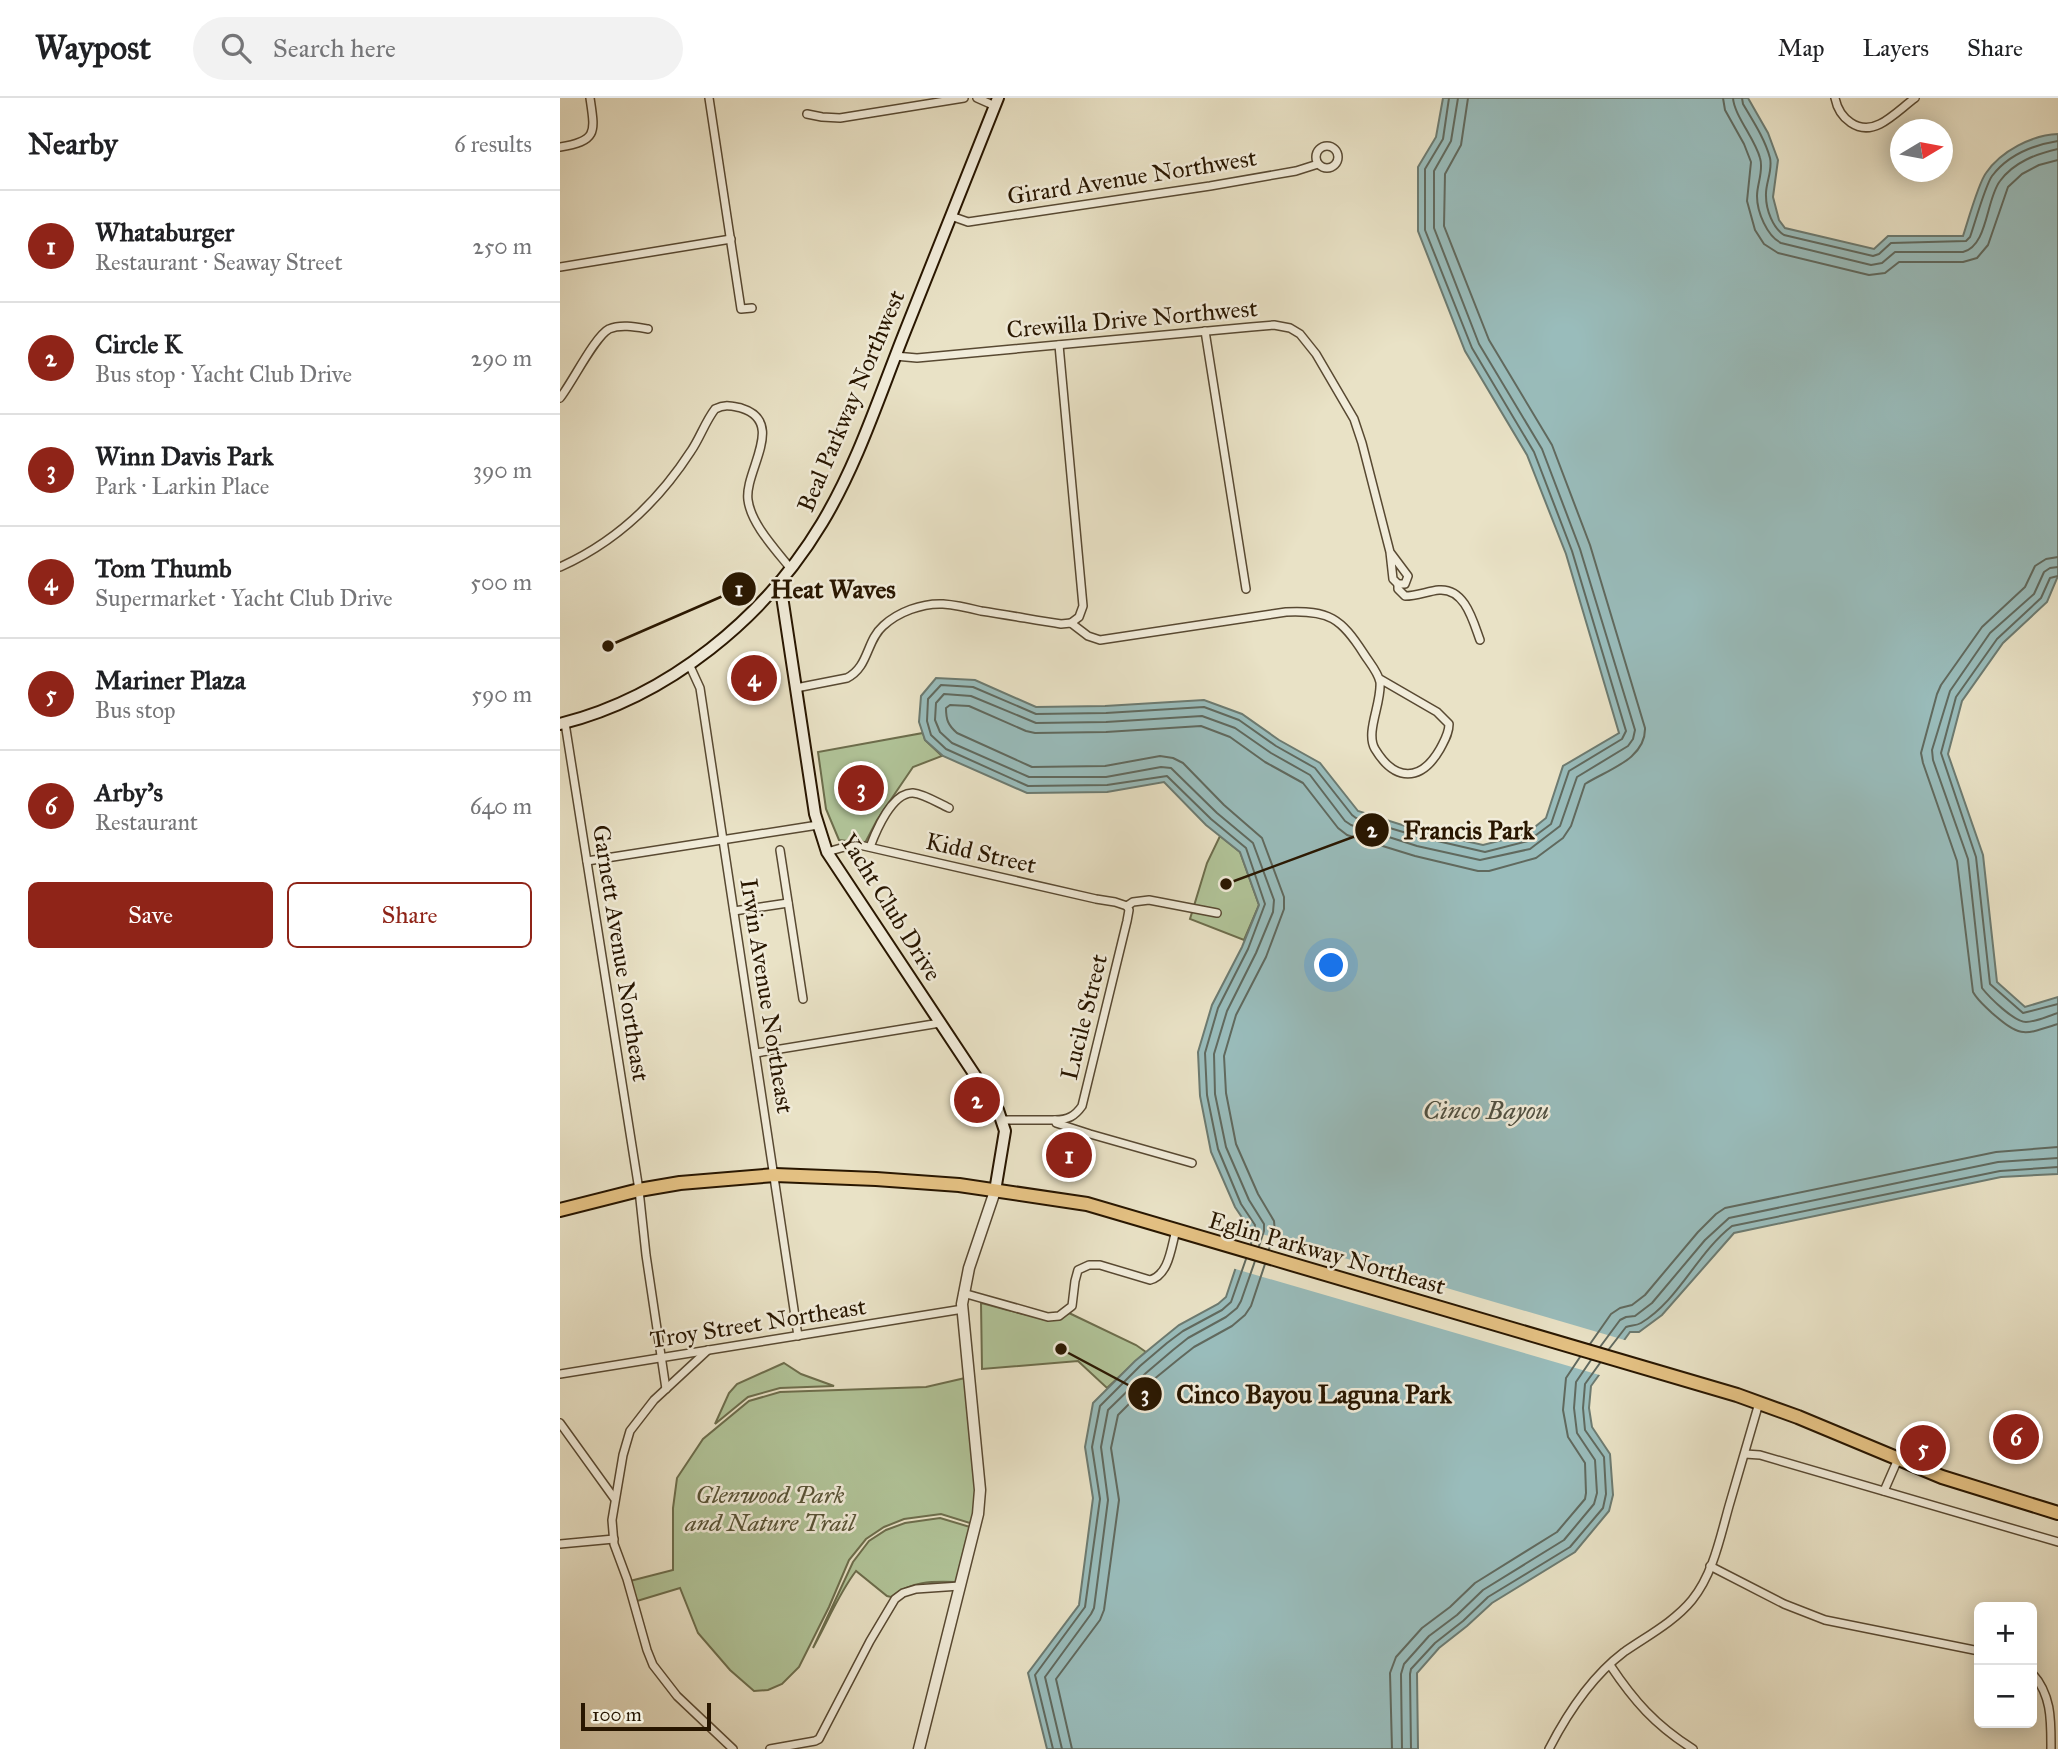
<!DOCTYPE html>
<html lang="en">
<head>
<meta charset="utf-8">
<style>
	body { margin:0; font-family:"IM FELL Great Primer",serif; background:#f2f2f2; color:#202124 }
	.controls { position:absolute; right:21px; bottom:21px; display:grid; overflow:hidden; border-radius:10px; box-shadow:0 4px 18px #0003 }
	.controls button { width:63px; height:63px; display:grid; place-items:center; padding:0; border:0; border-bottom:2px solid #e0e0e0; background:#fff; color:#202124; font:35px sans-serif }
	.compass { position:absolute; left:1330px; top:21px; width:63px; height:63px; border-radius:50%; background:#fff; box-shadow:0 4px 18px #0003; rotate:80deg }
	.scale { position:absolute; left:21px; bottom:18px; width:130px; box-sizing:border-box; padding-left:7px; border:4px solid #281600; border-top:0; font-size:19px; line-height:24px; white-space:nowrap; color:#281600; -webkit-text-stroke:5px #f1ecda; paint-order:stroke }
	.you { position:absolute; left:772px; top:868px; width:24px; height:24px; margin:-18px; border:5px solid #fff; border-radius:50%; background:#1a73e8; box-shadow:0 0 0 10px #1a73e833 }
	.badge { display:grid; place-items:center; width:46px; height:46px; border-radius:50%; background:#8f2418; color:#fff; font-size:23px; font-weight:700 }
	.pin { position:absolute; translate:-50% -50%; border:4px solid #fff; box-shadow:0 2px 7px #0006 }
	.list { margin:0; padding:0; list-style:none }
	h2 { display:flex; justify-content:space-between; align-items:center; height:91px; margin:0; padding:0 28px; font-size:30px }
	h2 small { font-size:23px; font-weight:400; color:#757577 }
	.list li { display:grid; grid-template-columns:46px 1fr auto; gap:21px; align-items:center; box-sizing:border-box; height:112px; padding:0 28px; border-top:2px solid #e0e0e0 }
	.list b { display:block; font-size:26px; white-space:nowrap }
	.list p { margin:0; font-size:23px; white-space:nowrap; color:#757577 }
	.list em { font-size:23px; font-style:normal; color:#757577 }
	.actions { display:flex; gap:14px; padding:21px 28px }
	.actions a { flex:1; padding:16px 0; border:2px solid #8f2418; border-radius:10px; text-align:center; font-size:24px; color:#8f2418 }
	.actions .main { background:#8f2418; color:#fff }
	.icon { flex:none; width:38px; height:38px; fill:none; stroke:currentColor; stroke-width:2; stroke-linecap:round; stroke-linejoin:round }
	.map { position:relative; flex:none; width:1498px; height:1651px; overflow:hidden }
	header { display:flex; align-items:center; gap:42px; box-sizing:border-box; height:98px; padding:0 35px; background:#fff; border-bottom:2px solid #e0e0e0 }
	header strong { font-size:33px }
	nav { display:flex; gap:38px; margin-inline-start:auto; font-size:24px }
	.search { width:490px; height:63px; background:#f2f2f2; display:flex; align-items:center; gap:18px; box-sizing:border-box; padding:0 24px; border-radius:38px; color:#757577; font-size:26px }
	main { display:flex }
	aside { flex:1; background:#fff }
	.map>svg:first-child { display:block }
</style>
</head>
<body>
<header>
<strong>Waypost</strong>
<div class="search"><svg class="icon" aria-label="search" viewBox="0 0 24 24"><circle cx="10" cy="10" r="6"/><path d="M15 15l6 6"/></svg>Search here</div>
<nav><a>Map</a><a>Layers</a><a>Share</a></nav>
</header>
<main>
<aside>
<h2>Nearby<small>6 results</small></h2>
<ul class="list">
<li><span class="badge">1</span><div><b>Whataburger</b><p>Restaurant · Seaway Street</p></div><em>250 m</em></li>
<li><span class="badge">2</span><div><b>Circle K</b><p>Bus stop · Yacht Club Drive</p></div><em>290 m</em></li>
<li><span class="badge">3</span><div><b>Winn Davis Park</b><p>Park · Larkin Place</p></div><em>390 m</em></li>
<li><span class="badge">4</span><div><b>Tom Thumb</b><p>Supermarket · Yacht Club Drive</p></div><em>500 m</em></li>
<li><span class="badge">5</span><div><b>Mariner Plaza</b><p>Bus stop</p></div><em>590 m</em></li>
<li><span class="badge">6</span><div><b>Arby's</b><p>Restaurant</p></div><em>640 m</em></li>
</ul>
<div class="actions"><a class="main">Save</a><a>Share</a></div>
</aside>
<div class="map">
<svg width="1498" height="1651" viewBox="0 0 1498 1651">
	<rect width="100%" height="100%" fill="#e9e2c6"/>
	<filter id="stains"><feTurbulence type="fractalNoise" baseFrequency=".00286" numOctaves="4"/><feColorMatrix values="0 0 0 0 .2 0 0 0 0 .09 0 0 0 0 .02 0 0 0 .5 -.17"/></filter>
	<radialGradient id="worn" r=".72"><stop offset=".6" stop-color="#630" stop-opacity="0"/><stop offset="1" stop-color="#630" stop-opacity=".3"/></radialGradient>
	<g fill="#b1c499" stroke="#6c6d4c" stroke-width="2">
		<path d="M363,635L365,642L382,658L353,669L317,722L305,745L279,742L266,711L258,654Z"/>
		<path d="M660,738L680,754L699,807L684,842L630,821L647,765Z"/>
		<path d="M421,1205C442,1210 490,1227 509,1215L576,1247L586,1254L547,1290L518,1263L422,1271Z"/>
		<path d="M224,1265L241,1276L274,1288L220,1290L188,1299L155,1326L169,1295L177,1286Z"/>
		<path d="M405,1280L417,1403L413,1426L381,1416L344,1421L324,1429L306,1441L289,1462L269,1509L239,1569L222,1586L208,1592L194,1593L170,1572L138,1535L120,1490L77,1503L70,1483L113,1472V1410L117,1380L143,1341L189,1303L220,1294L366,1289Z"/>
		<path d="M380,1420L410,1429L396,1484C373,1483 350,1483 331,1499L327,1498L296,1473C279,1495 267,1525 253,1550L293,1464L309,1443L326,1432L345,1425Z"/>
	</g>
	<path fill="#99bcbb" stroke="#6c7a70" stroke-width="2" d="M883,0H1188L1208,35L1218,62L1213,99L1219,122L1225,130L1314,151L1328,138H1403C1408,123 1418,86 1426,75C1441,53 1472,37 1498,36V478L1487,504L1443,545L1402,603L1388,656L1423,757L1437,884L1465,909L1498,899V1076L1441,1079L1174,1135L1102,1217L1079,1234H1070L1031,1288L1029,1310L1032,1329L1050,1356L1053,1397L1049,1413L1015,1454L932,1505L907,1528L879,1550L857,1575L858,1651H487L468,1575L519,1507L533,1400L525,1349L533,1305L575,1263L603,1240L619,1227L658,1206L666,1199L689,1130L675,1109L651,1054L640,998L638,954L652,907L682,849L699,807L680,754L646,727L604,684L547,694L467,695L383,658L365,642L359,624L361,598L376,580L415,582L476,609L545,608L644,602L682,616L719,642L760,665L798,713L861,733L923,747L966,736L986,720L1003,668L1059,635L1006,456L967,357L905,253L858,133V69L876,39Z"/>
	<path fill="#e9e2c6" d="M685,1131L1068,1243L1043,1278L672,1170Z"/>
	<g fill="none" stroke-linecap="round" stroke-linejoin="round">
		<g stroke="#60695e" stroke-width="2">
			<path d="M1163,0L1165,12L1184,46L1191,64L1187,103L1195,132L1204,146L1218,155L1309,177L1325,175L1339,164H1403L1417,160L1428,147L1448,89L1462,76L1479,67L1498,62"/>
			<path d="M1173,0C1174,17 1195,41 1200,60C1204,72 1197,86 1197,98C1197,114 1207,138 1221,145L1311,167L1322,165L1335,154H1403C1428,148 1426,101 1440,83C1454,64 1476,56 1498,51"/>
			<path d="M1182,0L1183,6C1193,23 1205,41 1210,60C1213,73 1205,86 1206,98C1206,112 1213,130 1224,137L1313,158L1319,156L1331,145L1406,143L1410,139C1415,125 1425,88 1432,78C1448,57 1473,47 1498,43"/>
			<path d="M1498,459L1486,461L1475,468L1465,489L1422,529L1381,587L1377,596L1361,655L1363,665L1397,763L1413,894C1418,903 1425,908 1432,915C1461,940 1463,937 1498,926"/>
			<path d="M1498,469L1490,470L1484,474L1474,496L1430,535L1390,593L1372,652L1373,662L1408,761L1422,890C1429,899 1454,924 1466,924C1476,924 1488,918 1498,915"/>
			<path d="M1498,478L1490,480L1481,500L1437,541L1396,599L1381,655L1416,759L1430,886L1463,915L1498,906"/>
			<path d="M691,1146L695,1127L681,1106L658,1051L647,997L645,955L658,910L688,851L705,806L686,750L651,721L607,678L547,687L468,688L386,651L371,637L367,623L368,601L381,587L413,589L476,616L546,615L644,609L679,622L716,648L755,670L792,717L796,720L860,739L925,754L968,743L991,726L1009,673L1062,641L1066,633L1012,453L974,354L912,250L865,132V71L883,41L889,0"/>
			<path d="M699,1148L704,1133V1126L689,1102L666,1049L655,996L654,956L667,913L696,855L713,814L714,802L693,745L657,715L611,670L601,669L546,679H469L392,645L380,634L375,622L376,605L384,596L411,598L476,625L546,624L642,618L675,630L711,655L750,677L785,723L791,727L857,748L920,762L970,751L1000,728L1017,679L1068,648L1073,641L1075,632L1020,451L982,351L919,246L874,130V73L891,43L898,0"/>
			<path d="M709,1151L715,1135L714,1123L698,1096L676,1046L666,995L664,958L676,917L706,859L724,811V799L702,740L664,707L623,665L613,660L600,658L545,668L472,669L397,635C388,627 386,622 386,610L390,607L409,608L466,633L475,635L546,634L641,628L670,639L705,664L743,685L778,730L787,737L855,758L918,773H929L976,760L1003,740L1011,728L1025,686C1047,672 1086,661 1085,630L1030,447L992,347L929,242L884,128L885,76L901,47L908,0"/>
			<path d="M1030,1246L1051,1216L1060,1210L1072,1207L1085,1197L1138,1134L1156,1116L1165,1110L1436,1054L1498,1049"/>
			<path d="M1040,1249L1060,1222L1066,1219L1075,1218L1092,1205L1145,1142L1169,1120L1438,1064L1498,1060"/>
			<path d="M1049,1251L1066,1229C1071,1227 1076,1228 1081,1225C1119,1202 1137,1155 1172,1128L1440,1073L1498,1069"/>
			<path d="M493,1651L475,1577L525,1509L540,1401L532,1349L540,1308L580,1268L607,1245L623,1233L662,1212L671,1204L686,1161"/>
			<path d="M502,1651L485,1579L531,1516L534,1510L548,1402L541,1349L548,1312L586,1275L613,1252L628,1240L666,1219L677,1210L681,1203L695,1163"/>
			<path d="M512,1651L496,1581L540,1522L544,1512L559,1402L551,1350L558,1317L593,1282L620,1260L634,1249L672,1228L685,1217L691,1208L705,1166"/>
			<path d="M832,1651L830,1575L836,1559L862,1530L890,1509L915,1485L997,1434L1025,1401L1026,1395L1025,1365L1008,1339L1003,1312L1006,1280L1020,1259"/>
			<path d="M842,1651L841,1576L844,1566L869,1538L897,1517L923,1492L1004,1442L1034,1406L1037,1395L1035,1362L1017,1335L1014,1310L1016,1284L1031,1262"/>
			<path d="M851,1651L850,1576L851,1571L875,1545L903,1523L928,1499L1010,1449L1043,1410L1046,1396L1044,1359L1025,1332L1023,1310L1025,1286L1040,1265"/>
		</g>
		<defs>
			<g id="minor">
				<path d="M149,0L181,211L192,210"/>
				<path d="M417,0L435,8"/>
				<path d="M1275,0C1279,20 1298,37 1320,26C1332,20 1344,8 1355,0"/>
				<path d="M247,16L262,19L280,20L404,0"/>
				<circle cx="767" cy="59" r="11"/>
				<path d="M0,49C38,43 35,34 30,0"/>
				<path d="M391,118L408,124L650,88L736,73L758,66"/>
				<path d="M0,169L171,141"/>
				<path d="M645,233L686,491"/>
				<path d="M499,247L523,508L519,519L511,525"/>
				<path d="M335,258L357,260L691,229L714,227L730,230L740,236L756,256L794,321L802,345L830,454L848,478L845,486H838L833,481L830,454"/>
				<path d="M0,300C12,285 35,238 49,231C61,226 76,229 88,231"/>
				<path d="M0,469C56,444 98,404 131,353C140,340 145,324 155,311C165,306 171,308 181,310C227,324 184,373 188,402C191,426 216,452 231,471"/>
				<path d="M838,486V491L845,498C857,498 868,493 879,492C905,490 913,523 920,542"/>
				<path d="M129,566L140,590L238,1238"/>
				<path d="M236,590L287,580C309,569 306,543 323,528C338,514 362,505 383,506C396,507 409,510 421,513C448,517 475,522 501,526L511,525L528,538L540,542L726,514C769,512 781,520 804,556C809,564 818,574 820,584C822,605 805,634 815,651C835,684 861,684 880,651C884,643 889,636 889,626L877,614L820,581"/>
				<path d="M5,625L79,1092L86,1157L106,1291"/>
				<path d="M310,749C316,733 332,694 353,695C364,696 378,705 389,710"/>
				<path d="M220,752L243,901"/>
				<path d="M267,754L295,746L536,801L555,804L567,808"/>
				<path d="M27,763L258,727"/>
				<path d="M567,808L573,804L589,802L657,815"/>
				<path d="M174,813L228,805"/>
				<path d="M196,955L380,925"/>
				<path d="M442,1022H495L496,1025L530,1036L632,1065"/>
				<path d="M495,1022C508,1022 515,1018 522,1008L567,823L569,812L567,808"/>
				<path d="M403,1195L488,1219L499,1218L512,1208L515,1183L518,1172L529,1167H540L590,1182C609,1177 611,1150 616,1132"/>
				<path d="M148,1252L94,1302L70,1333L63,1357L52,1422L54,1446L67,1481L87,1552L93,1567L117,1598L173,1651"/>
				<path d="M0,1276L403,1211"/>
				<path d="M0,1325L54,1400"/>
				<path d="M1185,1356L1200,1357L1498,1444"/>
				<path d="M1324,1393L1338,1361"/>
				<path d="M0,1446L54,1441"/>
				<path d="M1150,1468L1224,1506L1265,1522L1419,1553"/>
				<path d="M1050,1567C1074,1603 1095,1627 1133,1651"/>
				<path d="M1472,1575C1492,1597 1491,1623 1491,1651"/>
				<path d="M210,1651L255,1643L259,1641L310,1543L335,1501L343,1495L356,1491L400,1488"/>
				<path d="M989,1651C1008,1614 1031,1579 1064,1554C1087,1538 1114,1524 1132,1502C1153,1476 1160,1440 1169,1408C1179,1374 1189,1339 1199,1305"/>
			</g>
			<path id="tertiary" d="M359,1651L418,1416L420,1392L402,1206L409,1170L435,1093"/>
			<g id="secondary">
				<path d="M220,485L255,716L267,754L438,1012L445,1033L435,1093"/>
				<path d="M0,626C108,599 205,520 262,425C297,367 319,299 344,236C375,157 407,79 438,0"/>
			</g>
			<path id="trunk" d="M0,1112L79,1092L120,1085L215,1077L316,1081L399,1087L527,1106L1177,1297L1238,1319L1382,1379L1498,1415"/>
		</defs>
		<use href="#minor" stroke="#584932" stroke-width="10"/>
		<use href="#tertiary" stroke="#584932" stroke-width="13"/>
		<use href="#secondary" stroke="#281600" stroke-width="14"/>
		<use href="#trunk" stroke="#281600" stroke-width="16"/>
		<use href="#minor" stroke="#f1ecda" stroke-width="7"/>
		<use href="#tertiary" stroke="#f1ecda" stroke-width="10"/>
		<use href="#secondary" stroke="#f1ecda" stroke-width="10"/>
		<use href="#trunk" stroke="#e4c183" stroke-width="12"/>
	</g>
	<g text-anchor="middle" dominant-baseline="central" stroke-width="5" stroke-linejoin="round" paint-order="stroke">
		<g font-size="24" fill="#281600" stroke="#f1ecda">
			<text transform="translate(572 79) rotate(-9)">Girard Avenue Northwest</text>
			<text transform="translate(572 221) rotate(-5)">Crewilla Drive Northwest</text>
			<text transform="translate(291 303) rotate(-67)">Beal Parkway Northwest</text>
			<text transform="translate(421 755) rotate(13)">Kidd Street</text>
			<text transform="translate(331 809) rotate(58)">Yacht Club Drive</text>
			<text transform="translate(61 855) rotate(81)">Garnett Avenue Northeast</text>
			<text transform="translate(207 898) rotate(81)">Irwin Avenue Northeast</text>
			<text transform="translate(524 919) rotate(-76)">Lucile Street</text>
			<text transform="translate(767 1155) rotate(16)">Eglin Parkway Northeast</text>
			<text transform="translate(198 1225) rotate(-9)">Troy Street Northeast</text>
		</g>
		<g font-size="24" font-style="italic" fill="#585336" stroke="#f1ecda">
			<text x="210" y="1397">Glenwood Park<tspan x="210" dy="28">and Nature Trail</tspan></text>
		</g>
		<g font-size="26" font-style="italic" fill="#505041" stroke="#f1ecda">
			<text x="926" y="1012">Cinco Bayou</text>
		</g>
	</g>
	<path fill="none" stroke="#281600" stroke-width="2.5" d="M48 548L179 491M666 786L812 732M501 1251L585 1296"/>
	<g fill="#281600" stroke="#f1ecda" stroke-width="2.5">
		<circle cx="48" cy="548" r="7"/>
		<circle cx="666" cy="786" r="7"/>
		<circle cx="501" cy="1251" r="7"/>
		<circle cx="179" cy="491" r="18"/>
		<circle cx="812" cy="732" r="18"/>
		<circle cx="585" cy="1296" r="18"/>
	</g>
	<g font-size="21" text-anchor="middle" font-weight="bold" fill="#fff">
		<text x="179" y="498">1</text>
		<text x="812" y="739">2</text>
		<text x="585" y="1303">3</text>
	</g>
	<g font-size="26" text-anchor="middle" font-weight="bold" fill="#281600" stroke="#f1ecda" stroke-width="5" stroke-linejoin="round" paint-order="stroke">
		<text x="273" y="500">Heat Waves</text>
		<text x="909" y="741">Francis Park</text>
		<text x="754" y="1305">Cinco Bayou Laguna Park</text>
	</g>
	<rect width="100%" height="100%" filter="url(#stains)"/>
	<rect width="100%" height="100%" fill="url(#worn)"/>
</svg>
<div class="controls">
<button>+</button>
<button>−</button>
</div>
<svg class="compass" viewBox="-18 -18 36 36"><path d="M0-13l5 13h-10z" fill="#e53935"/><path d="M0 13l5-13h-10z" fill="#757577"/></svg>
<div class="scale">100 m</div>
<div class="you"></div>
<div class="pin badge" style="left:509px;top:1057px">1</div>
<div class="pin badge" style="left:417px;top:1002px">2</div>
<div class="pin badge" style="left:301px;top:690px">3</div>
<div class="pin badge" style="left:194px;top:580px">4</div>
<div class="pin badge" style="left:1363px;top:1350px">5</div>
<div class="pin badge" style="left:1456px;top:1339px">6</div>
</div>
</main>
</body>
</html>
